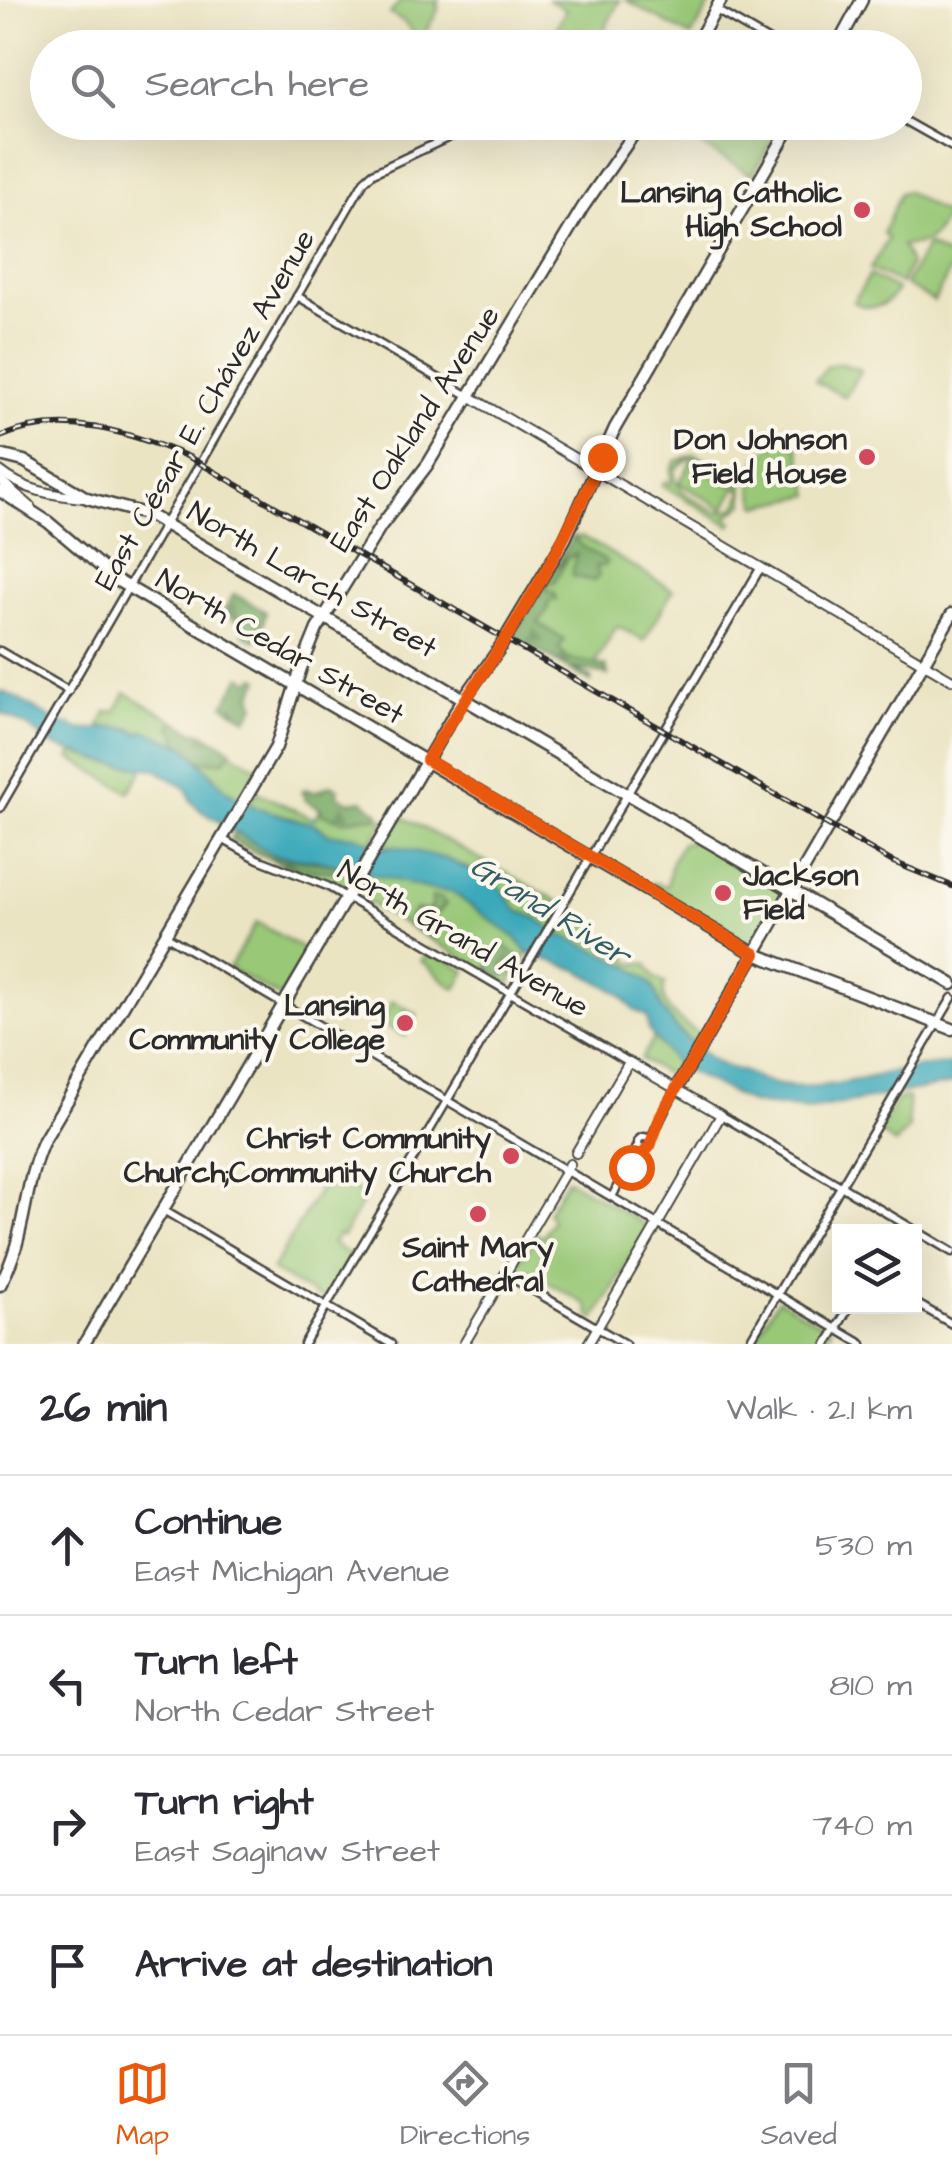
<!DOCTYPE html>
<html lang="en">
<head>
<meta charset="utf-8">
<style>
	body { margin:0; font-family:"Architects Daughter",sans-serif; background:#f2f2f3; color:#2b2b33 }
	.controls { position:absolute; right:30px; bottom:30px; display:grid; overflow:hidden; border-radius:0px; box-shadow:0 10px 40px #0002 }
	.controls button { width:90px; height:90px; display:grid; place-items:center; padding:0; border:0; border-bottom:2px solid #e1e1e2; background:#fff; color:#2b2b33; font:50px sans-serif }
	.stop { position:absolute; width:30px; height:30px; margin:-22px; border:8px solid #ea580c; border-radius:50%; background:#fff }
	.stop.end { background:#ea580c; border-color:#fff; box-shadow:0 2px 10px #0008 }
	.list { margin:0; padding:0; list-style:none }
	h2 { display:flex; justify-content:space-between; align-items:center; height:130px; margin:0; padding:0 40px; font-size:42px }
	h2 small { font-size:32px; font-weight:400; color:#7c7c81 }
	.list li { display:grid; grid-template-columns:65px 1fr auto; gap:30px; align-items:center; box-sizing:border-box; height:140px; padding:0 40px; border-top:2px solid #e1e1e2 }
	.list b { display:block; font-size:38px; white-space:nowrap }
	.list p { margin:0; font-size:32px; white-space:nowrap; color:#7c7c81 }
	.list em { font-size:32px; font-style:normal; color:#7c7c81 }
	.icon { flex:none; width:55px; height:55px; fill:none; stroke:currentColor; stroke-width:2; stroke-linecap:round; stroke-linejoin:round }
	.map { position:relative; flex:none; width:952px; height:1344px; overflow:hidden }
	.search { position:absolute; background:#fff; box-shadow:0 10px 40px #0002; left:30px; right:30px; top:30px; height:110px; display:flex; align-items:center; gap:25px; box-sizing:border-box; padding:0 35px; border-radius:55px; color:#7c7c81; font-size:38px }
	.sheet { height:690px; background:#fff }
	nav { display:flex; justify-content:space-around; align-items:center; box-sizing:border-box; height:140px; border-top:2px solid #e1e1e2; background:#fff; font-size:28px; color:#7c7c81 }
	nav a { display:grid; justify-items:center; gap:5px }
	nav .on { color:#ea580c }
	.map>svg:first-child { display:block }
</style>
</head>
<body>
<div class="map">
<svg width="952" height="1344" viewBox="0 0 952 1344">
	<defs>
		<pattern id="forest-firs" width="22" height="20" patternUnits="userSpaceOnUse" patternTransform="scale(2.5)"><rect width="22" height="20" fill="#7aac68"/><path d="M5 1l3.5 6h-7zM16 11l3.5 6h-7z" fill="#648c56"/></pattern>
	</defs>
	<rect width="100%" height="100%" fill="#fbf7ec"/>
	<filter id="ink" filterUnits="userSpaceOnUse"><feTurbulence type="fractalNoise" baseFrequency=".01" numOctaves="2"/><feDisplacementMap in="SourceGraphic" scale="20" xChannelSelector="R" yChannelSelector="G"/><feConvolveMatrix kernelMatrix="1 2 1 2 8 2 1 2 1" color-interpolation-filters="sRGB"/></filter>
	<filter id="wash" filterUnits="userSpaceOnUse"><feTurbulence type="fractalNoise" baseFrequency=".0048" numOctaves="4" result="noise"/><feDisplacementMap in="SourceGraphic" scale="40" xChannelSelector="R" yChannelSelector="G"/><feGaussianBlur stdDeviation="2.25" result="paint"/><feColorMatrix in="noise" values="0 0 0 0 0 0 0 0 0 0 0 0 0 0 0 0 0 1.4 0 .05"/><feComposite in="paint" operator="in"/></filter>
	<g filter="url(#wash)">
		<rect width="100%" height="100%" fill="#ebe4c3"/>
		<g fill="#99c877" stroke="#627a51" stroke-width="2.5" fill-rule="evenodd">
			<path d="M401,0H439L436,5L439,8L421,41L404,22L390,14Z"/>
			<path d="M549,0H620L604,30L612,47H558L554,32L566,10Z"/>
			<path d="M626,0H713L691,37Z"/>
			<path d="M712,123V122L783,123L752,175L699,144Z"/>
			<path d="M906,191L946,215C936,237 927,247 902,245L910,264L901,284L870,269L888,239L883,234L900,193Z"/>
			<path d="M927,245L952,259V267L934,301L905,285Z"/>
			<path d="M870,275L897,290C886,308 871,311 853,302Z"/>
			<path d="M839,363L861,370L845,397L815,381L828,366Z"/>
			<path d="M780,442H789L798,447L811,495L758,506C744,476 753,456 780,442Z"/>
			<path d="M695,454L736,476L743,484L744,504L727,517L733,522L731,526L662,485L665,481L671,484V470L676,461ZM689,458C708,460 735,475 742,493L736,508L718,512C699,502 672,493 675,469Z"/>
			<path d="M691,462L736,488L724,509L679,483Z"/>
			<path d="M581,536L673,590L644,641L617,626L594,665L566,661L523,623L572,542Z"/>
			<path d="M126,693L258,768L240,799L221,786L215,776L131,728L100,727L106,712L116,711Z"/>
			<path d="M73,752L108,763L144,768L129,792L70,758Z"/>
			<path d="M257,792L314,819L329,794L385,820L371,843L329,834L316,825L257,808L249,804Z"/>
			<path d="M401,816L558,901L555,907L599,929L600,939L607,950L626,953L630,963L647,964L654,977L665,983C657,1008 681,1022 699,1034L693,1043C679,1031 666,1019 658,1002C656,997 655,991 653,987C640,966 584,946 560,934C545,927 535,915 519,912C494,880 483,874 446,859L452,892L516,938L528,953L509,985L355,895L368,872L377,873L430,857L394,846L383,847Z"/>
			<path d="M235,831L274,855L356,870L343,891C306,872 266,860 230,840Z"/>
			<path d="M695,840L785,892L753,946L651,886L653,883L667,886L672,861L682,843Z"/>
			<path d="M257,922L308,952L281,998L229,968Z"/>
			<path d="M428,949L466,971L456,989C440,980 435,970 421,961Z"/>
			<path d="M393,1001L417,1014L405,1036L387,1027H378Z"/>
			<path d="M654,1037L679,1067L672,1078L641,1059Z"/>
			<path d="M908,1098L909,1128L895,1144L879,1132L897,1100Z"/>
			<path d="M328,1174L366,1196L343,1236L338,1235L332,1244L352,1256L325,1301L272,1270Z"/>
			<path d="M567,1179L649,1227L595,1319L590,1316L587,1305L530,1272L519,1275L513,1272L537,1234L543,1236L552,1221L548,1211Z"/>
			<path d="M778,1299L831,1330L823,1344H751Z"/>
		</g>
		<g fill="url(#forest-firs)" stroke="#526c4a" stroke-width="2.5">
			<path d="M574,535L578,543L607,562L605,566H596L599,576L594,581L572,576L576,554L567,558L554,583L547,584V591L554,592L556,599L548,602V609L538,623L564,640L559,649L569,659L606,666L608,675L573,668L591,678V682L514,636Z"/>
			<path d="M234,594L266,612L260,635L255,641L243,634L244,627L224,611Z"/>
			<path d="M241,676L250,681L256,677L260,679L252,694L255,705L247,719L224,705Z"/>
			<path d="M174,721L196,733L201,732L232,750L224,761L203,762L177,740V735L170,727Z"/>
			<path d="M331,785L339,789L337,795L350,802L362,800L379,813L376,818L362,817L343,821L320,813L321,809L305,800L306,796L301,793L304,789L315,792Z"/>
			<path d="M236,832L274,856L351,868L345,872C299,871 271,862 231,839Z"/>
			<path d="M432,897L440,898L446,904L432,918L434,937L431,939L410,925L408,919L415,909L427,911L432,906Z"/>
			<path d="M501,943L519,957L515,970L501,976L486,969Z"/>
		</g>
		<path fill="#3ba9ba" stroke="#336a72" stroke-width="2.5" d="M0,691C27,700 50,723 79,729C98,733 121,721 139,734L144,730L186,747L229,793L257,808L316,825L329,834L355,836L385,848L394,846L446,859L495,882L519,912C535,914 544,926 559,934C587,948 631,961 651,984C657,990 658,1004 664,1012C676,1031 700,1053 720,1064C730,1069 739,1069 749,1074C753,1076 757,1079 762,1081C825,1100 889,1065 952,1064V1084L809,1110L751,1103L679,1067L649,1031L647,1016L634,1010L619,993L578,970L528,953L516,938L452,892L432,890L326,862L274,855L200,810L191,801L187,789L155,769L108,763L50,744L27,726L0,712Z"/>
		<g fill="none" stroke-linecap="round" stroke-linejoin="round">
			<g stroke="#3ba9ba" stroke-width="2.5">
				<path d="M70,725L71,723"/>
				<path d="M312,820L313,817"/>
			</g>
		</g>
	</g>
	<g filter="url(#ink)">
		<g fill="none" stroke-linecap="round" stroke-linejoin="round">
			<defs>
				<g id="tertiary">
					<path d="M716,10L781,48"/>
					<path d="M904,120L952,147"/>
					<path d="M297,296L469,396"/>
					<path d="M0,651L69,691"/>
					<path d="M0,808L364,181L373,173L481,122"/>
					<path d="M222,839L258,859L327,886L629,1062"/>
					<path d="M165,935L862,1344"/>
					<path d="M721,1115L952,1252"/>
					<circle cx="644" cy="1143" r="6"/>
					<path d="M650,1140L675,1090"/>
					<path d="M612,1197L638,1145"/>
					<path d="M163,1210L391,1344"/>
					<path d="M505,1274L625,1344"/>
					<path d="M914,1302L952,1324"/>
					<path d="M304,1344L761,567"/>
					<path d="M748,1344L952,998"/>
					<path d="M827,1344L850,1306"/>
				</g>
				<g id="secondary">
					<path d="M469,396L952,680"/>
					<path d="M0,471C25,491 52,495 83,498"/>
					<path d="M0,480L30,506"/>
					<path d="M576,1153L629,1062L721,1115L588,1344"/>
					<path d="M464,1344L570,1164"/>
				</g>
				<g id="primary">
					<path d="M694,48L721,0"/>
					<path d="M836,48L862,0"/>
					<path d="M0,455L24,461L87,498L149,515L952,984"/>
					<path d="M0,491L48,522L118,581L755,954L952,1029"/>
					<path d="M676,1089L952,614"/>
					<path d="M0,1285C27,1237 22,1188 44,1140L276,747L301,668L317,629L380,527L428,464L583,207L642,122"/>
					<path d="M84,1344L460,704L499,649L565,539L615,428L793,122"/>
				</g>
			</defs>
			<use href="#tertiary" stroke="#484742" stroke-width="11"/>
			<use href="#secondary" stroke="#484742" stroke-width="12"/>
			<use href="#primary" stroke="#484742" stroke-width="15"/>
			<use href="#tertiary" stroke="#fff" stroke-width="6"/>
			<use href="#secondary" stroke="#fff" stroke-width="8"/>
			<use href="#primary" stroke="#fff" stroke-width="10"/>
			<defs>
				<path id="rail" d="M0,437C63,410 129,432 189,457L891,861L952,886"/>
			</defs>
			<use href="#rail" stroke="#2b2b2b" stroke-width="6"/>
			<use href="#rail" stroke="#fbf7ec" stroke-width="2.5" stroke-dasharray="8" stroke-linecap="butt"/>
		</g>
	</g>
	<g fill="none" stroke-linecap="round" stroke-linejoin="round" filter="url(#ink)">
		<path stroke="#ea580c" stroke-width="12" d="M602,457C573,524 539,588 499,649C475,687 450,722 427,760L755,954L662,1113L650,1146L631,1167"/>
	</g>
	<g fill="#d1495b" stroke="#fbf7ec" stroke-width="4">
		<circle cx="862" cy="210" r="10"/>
		<circle cx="867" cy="457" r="10"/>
		<circle cx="723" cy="893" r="10"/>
		<circle cx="405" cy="1023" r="10"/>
		<circle cx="511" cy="1156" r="10"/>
		<circle cx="478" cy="1214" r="10"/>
	</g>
	<g text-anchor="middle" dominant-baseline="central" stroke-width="8" stroke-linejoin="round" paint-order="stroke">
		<g font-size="30" font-weight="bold" fill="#2b2b2b" stroke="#fbf7ec" text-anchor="end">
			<text x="842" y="193">Lansing Catholic<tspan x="842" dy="34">High School</tspan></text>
			<text x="847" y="440">Don Johnson<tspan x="847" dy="34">Field House</tspan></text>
			<text x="743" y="876" text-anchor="start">Jackson<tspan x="743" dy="34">Field</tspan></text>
			<text x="385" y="1006">Lansing<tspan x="385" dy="34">Community College</tspan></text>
			<text x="491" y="1139">Christ Community<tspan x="491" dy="34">Church;Community Church</tspan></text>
			<text x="478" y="1248" text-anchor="middle">Saint Mary<tspan x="478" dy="34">Cathedral</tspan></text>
		</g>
		<g font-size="30" fill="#2b2b2b" stroke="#fbf7ec">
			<text transform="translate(205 410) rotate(-60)">East César E. Chávez Avenue</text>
			<text transform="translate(415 429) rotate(-57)">East Oakland Avenue</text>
			<text transform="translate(312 580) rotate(30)">North Larch Street</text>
			<text transform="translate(280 647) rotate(30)">North Cedar Street</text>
			<text transform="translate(463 939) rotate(30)">North Grand Avenue</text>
		</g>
		<g font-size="32" font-style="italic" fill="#315d64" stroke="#fbf7ec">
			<text transform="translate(550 911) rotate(32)">Grand River</text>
		</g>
	</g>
</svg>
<div class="controls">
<button><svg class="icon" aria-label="layers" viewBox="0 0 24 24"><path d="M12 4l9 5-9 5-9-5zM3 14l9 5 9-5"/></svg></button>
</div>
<div class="stop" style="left:631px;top:1167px"></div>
<div class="stop end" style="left:602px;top:457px"></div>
<div class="search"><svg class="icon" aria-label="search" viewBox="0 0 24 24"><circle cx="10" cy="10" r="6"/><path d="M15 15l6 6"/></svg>Search here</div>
</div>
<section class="sheet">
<h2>26 min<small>Walk · 2.1 km</small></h2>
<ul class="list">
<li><svg class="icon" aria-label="ahead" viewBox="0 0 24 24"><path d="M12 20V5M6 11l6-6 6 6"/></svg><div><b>Continue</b><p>East Michigan Avenue</p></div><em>530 m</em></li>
<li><svg class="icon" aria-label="left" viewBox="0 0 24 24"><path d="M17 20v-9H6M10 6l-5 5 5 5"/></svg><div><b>Turn left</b><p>North Cedar Street</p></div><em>810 m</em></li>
<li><svg class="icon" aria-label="right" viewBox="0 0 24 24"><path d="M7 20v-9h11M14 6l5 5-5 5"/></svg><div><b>Turn right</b><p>East Saginaw Street</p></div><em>740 m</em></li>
<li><svg class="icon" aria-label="arrive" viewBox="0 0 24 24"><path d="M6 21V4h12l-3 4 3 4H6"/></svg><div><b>Arrive at destination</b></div></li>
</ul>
</section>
<nav>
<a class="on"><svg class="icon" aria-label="map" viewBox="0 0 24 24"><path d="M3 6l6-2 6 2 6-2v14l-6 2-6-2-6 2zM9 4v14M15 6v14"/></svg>Map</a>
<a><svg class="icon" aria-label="directions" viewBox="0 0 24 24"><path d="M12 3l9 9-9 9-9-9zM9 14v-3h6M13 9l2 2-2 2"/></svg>Directions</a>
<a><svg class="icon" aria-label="saved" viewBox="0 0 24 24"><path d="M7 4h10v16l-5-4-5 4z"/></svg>Saved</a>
</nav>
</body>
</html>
